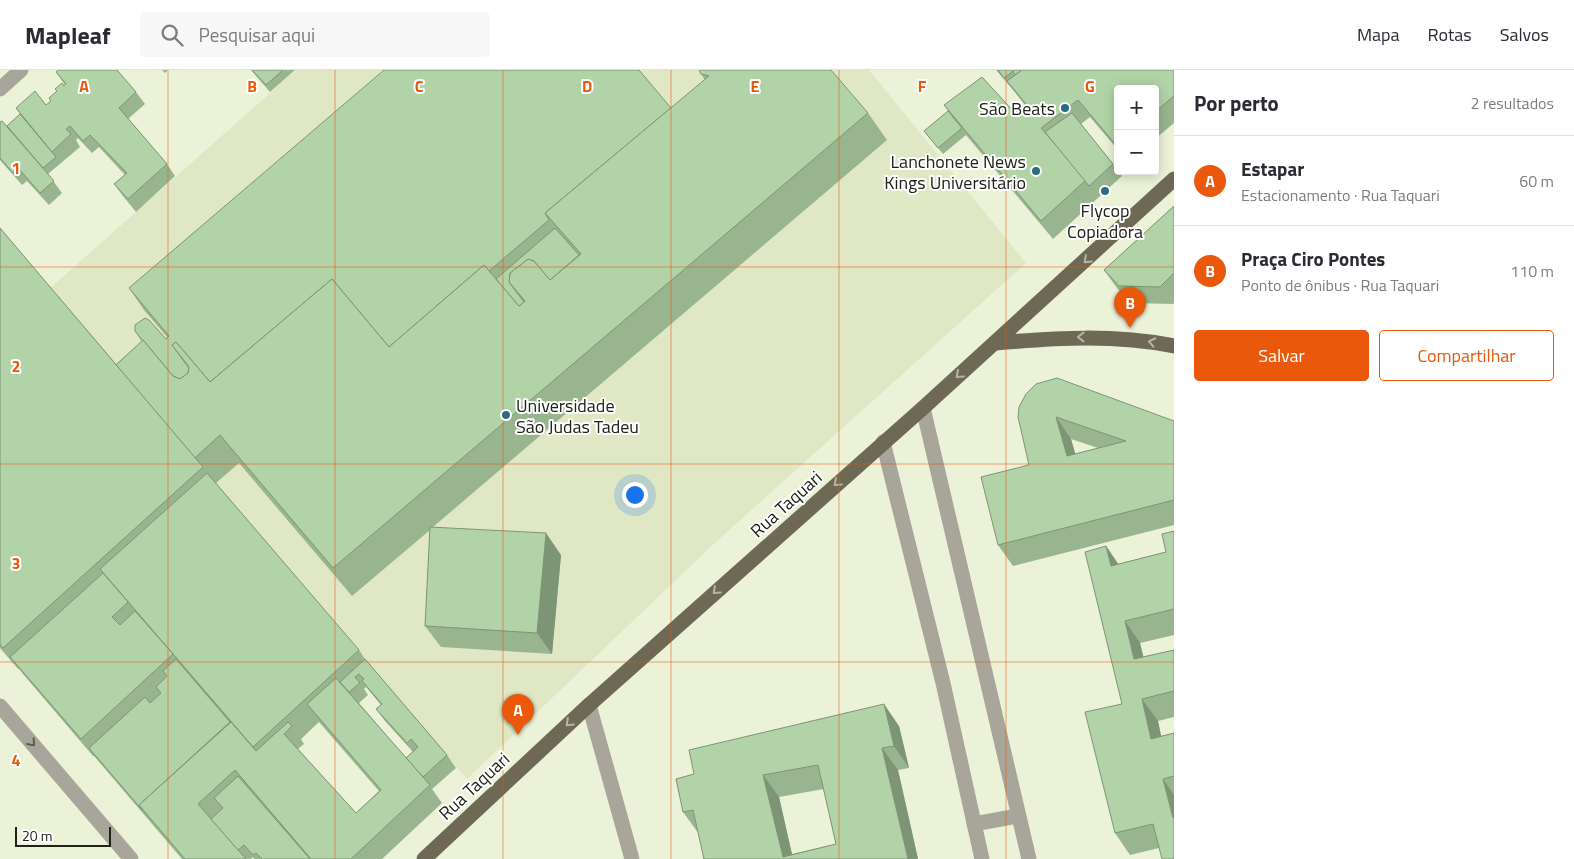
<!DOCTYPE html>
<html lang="pt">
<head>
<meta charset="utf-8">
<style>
	body { margin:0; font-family:"Titillium Web",sans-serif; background:#f7f7f7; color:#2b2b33 }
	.controls { position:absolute; right:15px; top:15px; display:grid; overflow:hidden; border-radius:5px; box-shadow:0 2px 12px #0003 }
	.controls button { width:45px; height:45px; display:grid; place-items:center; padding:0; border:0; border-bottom:1px solid #e1e1e2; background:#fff; color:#2b2b33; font:25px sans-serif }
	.scale { position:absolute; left:15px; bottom:12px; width:96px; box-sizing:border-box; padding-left:5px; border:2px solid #202218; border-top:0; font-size:14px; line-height:18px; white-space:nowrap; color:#202218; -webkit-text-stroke:4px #fff; paint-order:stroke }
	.you { position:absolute; left:634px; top:424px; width:18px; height:18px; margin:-12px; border:4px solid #fff; border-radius:50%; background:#1a73e8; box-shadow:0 0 0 8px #1a73e833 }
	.badge { display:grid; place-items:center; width:32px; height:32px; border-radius:50%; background:#ea580c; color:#fff; font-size:16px; font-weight:700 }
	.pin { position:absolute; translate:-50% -41px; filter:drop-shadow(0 1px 2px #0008) }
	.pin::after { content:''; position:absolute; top:26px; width:18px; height:15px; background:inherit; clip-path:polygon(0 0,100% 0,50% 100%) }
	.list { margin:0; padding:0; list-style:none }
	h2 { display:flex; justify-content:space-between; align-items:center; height:65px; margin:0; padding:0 20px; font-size:21px }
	h2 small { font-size:16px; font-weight:400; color:#7c7c81 }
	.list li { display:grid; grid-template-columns:32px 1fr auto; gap:15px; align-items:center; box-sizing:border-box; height:90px; padding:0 20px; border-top:1px solid #e1e1e2 }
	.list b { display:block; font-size:19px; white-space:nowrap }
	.list p { margin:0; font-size:16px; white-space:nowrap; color:#7c7c81 }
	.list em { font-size:16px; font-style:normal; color:#7c7c81 }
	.actions { display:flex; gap:10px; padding:15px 20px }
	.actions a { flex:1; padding:11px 0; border:1px solid #ea580c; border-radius:5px; text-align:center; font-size:18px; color:#ea580c }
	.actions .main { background:#ea580c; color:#fff }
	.icon { flex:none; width:28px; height:28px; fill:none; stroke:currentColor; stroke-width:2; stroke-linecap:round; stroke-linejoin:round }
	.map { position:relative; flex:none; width:1174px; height:789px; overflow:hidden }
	header { display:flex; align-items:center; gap:30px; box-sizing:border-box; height:70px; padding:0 25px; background:#fff; border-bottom:1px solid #e1e1e2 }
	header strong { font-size:24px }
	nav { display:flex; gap:28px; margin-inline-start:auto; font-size:18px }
	.search { width:350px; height:45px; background:#f7f7f7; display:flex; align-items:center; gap:12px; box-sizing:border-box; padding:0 18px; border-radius:5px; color:#7c7c81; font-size:19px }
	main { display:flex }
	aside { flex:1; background:#fff }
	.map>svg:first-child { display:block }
</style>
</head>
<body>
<header>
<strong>Mapleaf</strong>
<div class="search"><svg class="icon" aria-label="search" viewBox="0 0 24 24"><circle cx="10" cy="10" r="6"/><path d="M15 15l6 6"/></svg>Pesquisar aqui</div>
<nav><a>Mapa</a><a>Rotas</a><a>Salvos</a></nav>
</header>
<main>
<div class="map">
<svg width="1174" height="789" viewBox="0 0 1174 789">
	<rect width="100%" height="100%" fill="#ecf2d8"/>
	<path fill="#e0e7c5" d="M296,0H869L1026,193L717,471L467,709L48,220Z"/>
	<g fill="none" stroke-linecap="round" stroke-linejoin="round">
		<g stroke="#a8a59a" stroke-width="15">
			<path d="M0,19L21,0"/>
			<path d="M923,338L1029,789"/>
			<path d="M883,372L943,613L982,789"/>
			<path d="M589,635L632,789"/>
			<path d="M0,636L131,789"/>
			<path d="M974,754L1018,746"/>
		</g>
		<g stroke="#6d6955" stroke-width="15">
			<path d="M995,273C1056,268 1114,264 1174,276"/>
			<path d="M424,789L589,635L923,338L1174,109"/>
		</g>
	</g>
	<g fill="#99b590" fill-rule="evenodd">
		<path d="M162,0H168L165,3Z"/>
		<path d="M251,0H295L270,22Z"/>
		<path d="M996,0H1174V53L1155,69V19H1118V80L1090,47L1081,54L1113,94L1118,101L1122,106L1053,169L966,65L943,84L924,61L952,46L944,35L1015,43L1025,35L1013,20Z"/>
		<path d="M56,2L136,22L145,34L128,49L167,94L175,106L136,142L123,126L114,114L125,105L99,77L92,83L78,68L76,70L80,77L48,104L62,123L49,135L27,111L22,115L0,90V52L7,56L20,44L16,38L46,35L51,31L65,15Z"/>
		<path d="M701,4L868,43L887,70L433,457L561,485L552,584L441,577L425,556L430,460L352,526L239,393L216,413L359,580L365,589L447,685L456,698L432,719L442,733L382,789H254L253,787L251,789H182L94,686H93L23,604L19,599H18L0,578V158L116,294L142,272L135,261L166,269L167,267L144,240L129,218L671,38L705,10ZM366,617L381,635L376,639L385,651L413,682L406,688L359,633L368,625L364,619ZM319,652L379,721L356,743L298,679L304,674L301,669Z"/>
		<path d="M1174,136V233L1173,234L1131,233L1117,218L1104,200Z"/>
		<path d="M1019,337L1174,351V455L1013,496L998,475L1029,395ZM1071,369L1098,378L1075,384Z"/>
		<path d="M1174,461V565L1140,573L1143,587L1174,580V647L1158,651L1161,666L1174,663V789L1159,778L1130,785L1115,763L1122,634L1106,476L1118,494L1166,482Z"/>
		<path d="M899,656L909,698L898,700L918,789H704L699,764L683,742L676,709ZM824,719L836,774L792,784L779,727Z"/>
	</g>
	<g fill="#7d9475">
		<path d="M1056,347L1071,369L1082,407L1067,386Z"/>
		<path d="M546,463L561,485L552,584L537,563Z"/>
		<path d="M1106,476L1121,498L1111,496Z"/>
		<path d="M1125,551L1140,573L1149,610L1134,589Z"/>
		<path d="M1142,629L1158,651L1166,690L1151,669Z"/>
		<path d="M884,634L899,656L909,698L894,676Z"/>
		<path d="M882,678L898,700L918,789H908Z"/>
		<path d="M763,705L779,727L793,789L783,787Z"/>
		<path d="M1163,709L1174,725V749L1173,748Z"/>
	</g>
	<g fill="#b2d3a7" stroke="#7d9475" fill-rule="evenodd">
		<path d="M58,0H117L136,22L119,38L167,94L128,129L114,114L127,103L90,65L83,71L70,56L66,59L71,64L52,82L16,38L35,21L46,35L51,31L49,28L57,21L55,19L62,13L64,16L66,14L56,2Z"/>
		<path d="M252,0H281L282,1L266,15Z"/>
		<path d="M384,0H639L671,38L545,143L549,150L489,201L484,195L389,277L332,209L210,312L176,272L172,275L189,298L188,303L180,309L173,306L143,270V271L135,261V255L145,248L149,250L166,269L169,266L129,218Z"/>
		<path d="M699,0H831L868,43L333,498L220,365L195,388L116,295L143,270L173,306L180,309L188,303L189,297L172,275L176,272L210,312L332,209L389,277L484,195L519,236L525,231L509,212L510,203L528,189L534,191L550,210L581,184L545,143L709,6L701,4Z"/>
		<path d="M998,0H1022L1015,5L1013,1L1004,8Z"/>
		<path d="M1022,0H1174V26L1155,42V19H1118V73L1116,75L1078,30L1041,58L1086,110L1041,151L944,35L982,7L1015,43L1026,34L1007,11Z"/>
		<path d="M948,41L962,58L938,78L924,61Z"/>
		<path d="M1072,43L1113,94L1089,116L1045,62Z"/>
		<path d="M20,44L56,87L43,98L7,56Z"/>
		<path d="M2,51L54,111L40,123L19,99L13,103L0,88V52Z"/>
		<path d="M1174,136V205L1173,204L1160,217L1119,216L1104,200Z"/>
		<path d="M0,158L203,397L3,578L0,574Z"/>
		<path d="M555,158L579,185L550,210L534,191L528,189L510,203L509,212L524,232L519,236L496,209Z"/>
		<path d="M1057,308L1174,351V430L998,475L981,407L1029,395L1018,347L1019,337L1026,324L1036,314ZM1056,347L1126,371L1067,386Z"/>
		<path d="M207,403L359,580L253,677L100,499Z"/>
		<path d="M430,457L546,463L537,563L425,556Z"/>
		<path d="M1174,461V539L1125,551L1134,589L1174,580V621L1142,629L1151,669L1174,663V706L1163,709L1173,748L1174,747V789H1162L1153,754L1115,763L1085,642L1122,634L1085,482L1106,476L1111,496L1166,482L1162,464Z"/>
		<path d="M103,503L128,532L112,547L120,555L135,541L173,584L81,669L10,587Z"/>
		<path d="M176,589L230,652L139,735L142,740L89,678L145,627L150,633L161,623L156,617L167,606L163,601Z"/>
		<path d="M365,589L447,685L423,707L406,688L418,677L411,669L407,673L376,639L382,634L362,611L364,609L359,604L355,607L360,613L349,622L340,612Z"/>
		<path d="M336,608L430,715L351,789H311L235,700L198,734L246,789H185L139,735L231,652L256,681L288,652L292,656L284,664L356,743L381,720L307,634Z"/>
		<path d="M884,634L894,676L882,678L908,789H704L693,740L683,742L676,709L694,704L689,680ZM818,695L836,774L783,787L763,705Z"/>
		<path d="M238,706L310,789H262L256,783L253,785L244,775L238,780L211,749L223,738L214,728Z"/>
	</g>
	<defs><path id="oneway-chevron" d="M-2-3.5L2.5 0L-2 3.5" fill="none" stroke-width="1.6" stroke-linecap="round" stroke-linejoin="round" transform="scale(1.25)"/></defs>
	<g stroke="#b6b4aa">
		<use href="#oneway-chevron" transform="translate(1087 190) rotate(137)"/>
		<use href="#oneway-chevron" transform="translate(1081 267) rotate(180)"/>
		<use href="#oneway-chevron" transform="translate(1152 272) rotate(-168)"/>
		<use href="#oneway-chevron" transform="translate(959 305) rotate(138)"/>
		<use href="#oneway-chevron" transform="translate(837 413) rotate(138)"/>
		<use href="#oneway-chevron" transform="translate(716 521) rotate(138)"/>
		<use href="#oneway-chevron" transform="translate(569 653) rotate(137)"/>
	</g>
	<use stroke="#5d5d52" href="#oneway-chevron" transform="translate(32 673) rotate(49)"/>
	<path fill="none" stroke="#e8590c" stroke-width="1" stroke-opacity="0.55" d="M168,0V789M335,0V789M503,0V789M671,0V789M839,0V789M1006,0V789M0,197H1174M0,394H1174M0,592H1174"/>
	<g fill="#2b6b80" stroke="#fff" stroke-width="2">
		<circle cx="1065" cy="38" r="5"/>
		<circle cx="1036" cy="101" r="5"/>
		<circle cx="1105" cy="121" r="5"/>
		<circle cx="506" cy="345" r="5"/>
	</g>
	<g text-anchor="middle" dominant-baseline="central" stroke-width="4" stroke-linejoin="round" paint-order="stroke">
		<g font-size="18" fill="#202218" stroke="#fff" text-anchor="end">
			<text x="1055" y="38">São Beats</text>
			<text x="1026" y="91">Lanchonete News<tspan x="1026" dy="21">Kings Universitário</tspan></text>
			<text x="1105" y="140" text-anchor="middle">Flycop<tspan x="1105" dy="21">Copiadora</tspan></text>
			<text x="516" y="335" text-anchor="start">Universidade<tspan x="516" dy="21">São Judas Tadeu</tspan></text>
		</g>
		<g font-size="18" fill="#202218" stroke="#fff">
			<text transform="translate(786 434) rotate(-42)">Rua Taquari</text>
			<text transform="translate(474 716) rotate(-43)">Rua Taquari</text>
		</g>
	</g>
	<g font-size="16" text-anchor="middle" font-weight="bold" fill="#e8590c" stroke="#fff" stroke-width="4" stroke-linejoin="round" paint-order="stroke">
		<text x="84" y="22">A</text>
		<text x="252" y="22">B</text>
		<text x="419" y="22">C</text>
		<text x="587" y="22">D</text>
		<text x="755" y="22">E</text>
		<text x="922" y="22">F</text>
		<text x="1090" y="22">G</text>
		<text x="16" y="104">1</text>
		<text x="16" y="302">2</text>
		<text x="16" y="499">3</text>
		<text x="16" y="696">4</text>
	</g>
</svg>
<div class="controls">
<button>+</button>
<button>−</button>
</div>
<div class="scale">20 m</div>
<div class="you"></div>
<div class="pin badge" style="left:518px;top:665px">A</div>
<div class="pin badge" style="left:1130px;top:258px">B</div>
</div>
<aside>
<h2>Por perto<small>2 resultados</small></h2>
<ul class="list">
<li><span class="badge">A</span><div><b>Estapar</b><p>Estacionamento · Rua Taquari</p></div><em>60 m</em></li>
<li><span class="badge">B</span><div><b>Praça Ciro Pontes</b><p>Ponto de ônibus · Rua Taquari</p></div><em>110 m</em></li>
</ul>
<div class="actions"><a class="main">Salvar</a><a>Compartilhar</a></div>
</aside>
</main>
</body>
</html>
